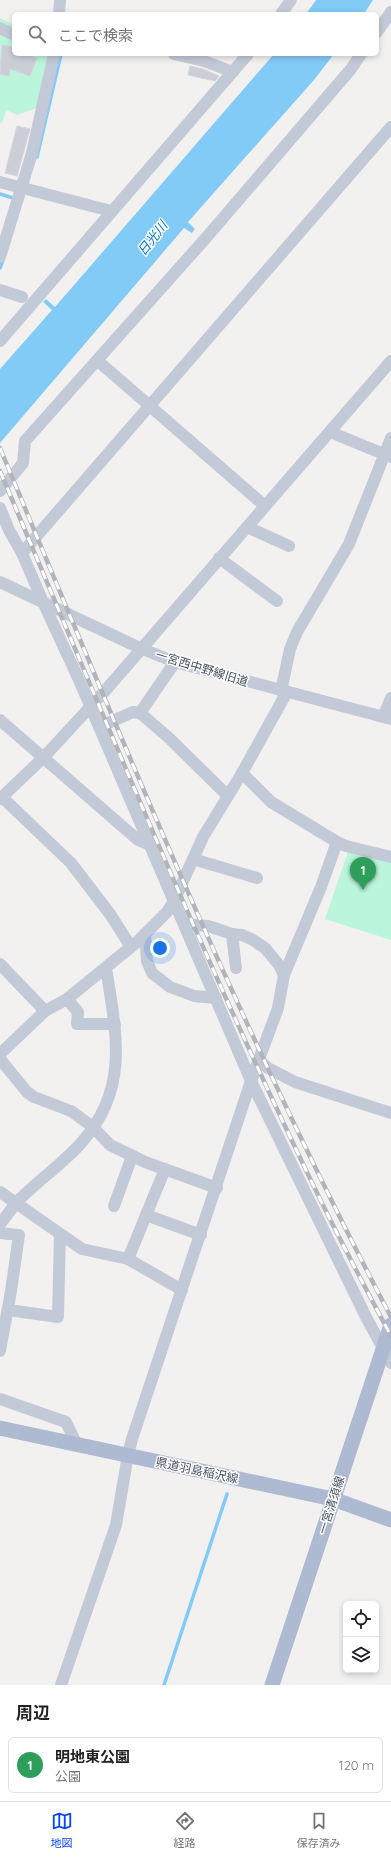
<!DOCTYPE html>
<html lang="ja">
<head>
<meta charset="utf-8">
<style>
	body { margin:0; font-family:Quicksand,"Noto Sans JP",sans-serif; background:#f6f6f6; color:#202124 }
	.controls { position:absolute; right:12px; bottom:12px; display:grid; overflow:hidden; border-radius:6px; box-shadow:0 2px 6px #0003 }
	.controls button { width:36px; height:36px; display:grid; place-items:center; padding:0; border:0; border-bottom:1px solid #e0e0e0; background:#fff; color:#202124; font:20px sans-serif }
	.you { position:absolute; left:160px; top:948px; width:14px; height:14px; margin:-10px; border:3px solid #fff; border-radius:50%; background:#1a73e8; box-shadow:0 0 0 6px #1a73e833 }
	.badge { display:grid; place-items:center; width:26px; height:26px; border-radius:50%; background:#0346fa; color:#fff; font-size:13px; font-weight:700 }
	.pin { position:absolute; translate:-50% -33px; filter:drop-shadow(0 1px 2px #0008) }
	.pin::after { content:''; position:absolute; top:21px; width:14px; height:12px; background:inherit; clip-path:polygon(0 0,100% 0,50% 100%) }
	.list { margin:0; padding:0; list-style:none }
	h2 { display:flex; justify-content:space-between; align-items:center; height:52px; margin:0; padding:0 16px; font-size:17px }
	h2 small { font-size:13px; font-weight:400; color:#757577 }
	.list li { display:grid; grid-template-columns:26px 1fr auto; gap:12px; align-items:center; box-sizing:border-box; height:56px; margin:0 8px 8px; padding:0 8px; border:1px solid #e0e0e0; border-radius:6px }
	.list b { display:block; font-size:15px; white-space:nowrap }
	.list p { margin:0; font-size:13px; white-space:nowrap; color:#757577 }
	.list em { font-size:13px; font-style:normal; color:#757577 }
	.icon { flex:none; width:22px; height:22px; fill:none; stroke:currentColor; stroke-width:2; stroke-linecap:round; stroke-linejoin:round }
	.map { position:relative; flex:none; width:391px; height:1685px; overflow:hidden }
	.search { position:absolute; background:#fff; box-shadow:0 2px 6px #0003; left:12px; right:12px; top:12px; height:44px; display:flex; align-items:center; gap:10px; box-sizing:border-box; padding:0 14px; border-radius:6px; color:#757577; font-size:15px }
	.sheet { height:116px; background:#fff }
	nav { display:flex; justify-content:space-around; align-items:center; box-sizing:border-box; height:56px; border-top:1px solid #e0e0e0; background:#fff; font-size:11px; color:#757577 }
	nav a { display:grid; justify-items:center; gap:2px }
	nav .on { color:#0346fa }
	.map>svg:first-child { display:block }
</style>
</head>
<body>
<div class="map">
<svg width="391" height="1685" viewBox="0 0 391 1685">
	<rect width="100%" height="100%" fill="#f3f1f0"/>
	<g fill="#bbf5db">
		<path d="M0,18L10,23L14,27V54H56L40,107L17,115L6,110L3,121L0,124Z"/>
		<path d="M349,849L391,860V940L325,919Z"/>
	</g>
	<g fill="#83cbf7">
		<path d="M316,0H373L364,14H306Z"/>
		<path d="M274,54H334L314,80L188,222L195,229L192,233L184,228L0,443V369L52,310L43,302L46,299L55,307Z"/>
	</g>
	<g fill="none" stroke-linecap="round" stroke-linejoin="round">
		<g stroke="#83cbf7" stroke-width="3.5">
			<path d="M37,157L61,54"/>
			<path d="M0,194L16,199"/>
			<path d="M0,268L3,260"/>
			<path d="M164,1685L227,1494"/>
		</g>
	</g>
	<g fill="#ccced7" stroke="#d4d5dd">
		<path d="M2,45L14,47L13,54H25L37,58L30,76L10,69L9,76L0,74Z"/>
		<path d="M190,66L203,69L219,76L215,81L188,75Z"/>
		<path d="M17,126L30,129L17,176L5,173Z"/>
	</g>
	<g fill="none" stroke-linecap="round" stroke-linejoin="round">
		<g stroke="#c3cad7" stroke-width="12">
			<path d="M59,14L60,0"/>
			<path d="M281,14L291,0"/>
			<path d="M0,28L14,35"/>
			<path d="M377,32L391,12"/>
			<path d="M174,54L204,61L233,72"/>
			<path d="M0,182L111,211"/>
			<path d="M0,257L32,153L54,54"/>
			<path d="M0,290L22,297"/>
			<path d="M0,341L248,54"/>
			<path d="M98,361L265,506"/>
			<path d="M330,432L391,457"/>
			<path d="M0,491L23,463L25,441L205,239L351,69L361,54"/>
			<path d="M0,508L9,530L22,553L43,602L79,680L251,1081L367,1319L391,1363"/>
			<path d="M247,527L289,546"/>
			<path d="M22,553L391,127"/>
			<path d="M219,558L277,601"/>
			<path d="M0,582L140,648L175,662L391,719"/>
			<path d="M281,691L290,649L297,632L349,544L391,438"/>
			<path d="M140,713L168,737L228,796"/>
			<path d="M383,717L391,698"/>
			<path d="M0,720L138,840L148,844"/>
			<path d="M99,727L133,712L140,713L175,662"/>
			<path d="M242,773L271,802L337,842L346,846L391,857"/>
			<path d="M2,797L71,863L110,914L131,947"/>
			<path d="M0,799L43,758L104,692L391,361"/>
			<path d="M193,859L257,878"/>
			<path d="M145,934L147,961L152,973L170,987L194,996L216,998"/>
			<path d="M232,934L236,968"/>
			<path d="M0,964L45,1011"/>
			<path d="M284,975L321,887L337,842"/>
			<path d="M67,999L78,1012L77,1024H115"/>
			<path d="M0,1054L45,1011L67,999L137,942L167,912L174,901L203,837L242,773L287,692"/>
			<path d="M0,1059L27,1092L34,1097L71,1111L93,1127L110,1145L145,1162L217,1188"/>
			<path d="M260,1061L268,1068L295,1082L391,1113"/>
			<path d="M0,1192L82,1249L128,1259L182,1290"/>
			<path d="M114,1206L132,1156"/>
			<path d="M146,1215L201,1235"/>
			<path d="M0,1224C6,1217 11,1209 17,1202C37,1181 63,1164 82,1142C130,1088 116,1032 106,968"/>
			<path d="M0,1233L19,1235L11,1291L0,1351"/>
			<path d="M128,1259L165,1169"/>
			<path d="M8,1310L58,1317L60,1234"/>
			<path d="M0,1399L66,1422L77,1445"/>
			<path d="M61,1685L116,1525L128,1455L132,1439L251,1081L278,1008L284,975L279,965L265,948L253,940L242,935L232,934L208,926L184,924"/>
		</g>
		<g stroke="#adbad2" stroke-width="15">
			<path d="M0,1428L333,1499L391,1520"/>
			<path d="M272,1685L391,1325"/>
		</g>
		<defs>
			<g id="rail">
				<path d="M0,448C122,741 243,1036 391,1317"/>
				<path d="M0,471C104,716 204,962 321,1201C343,1246 367,1291 391,1336"/>
			</g>
		</defs>
		<use href="#rail" stroke="#b2b4bc" stroke-width="4.5"/>
		<use href="#rail" stroke="#fff" stroke-width="3" stroke-dasharray="9" stroke-linecap="butt"/>
	</g>
	<g text-anchor="middle" dominant-baseline="central" stroke-width="3" stroke-linejoin="round" paint-order="stroke">
		<g font-size="12" fill="#465061" stroke="#fff">
			<text transform="translate(202 668) rotate(17)">一宮西中野線旧道</text>
			<text transform="translate(197 1470) rotate(12)">県道羽島稲沢線</text>
			<text transform="translate(331 1505) rotate(-72)">一宮清須線</text>
		</g>
		<g font-size="13" font-style="italic" fill="#0074ba" stroke="#fff">
			<text transform="translate(152 238) rotate(-52)">日光川</text>
		</g>
	</g>
</svg>
<div class="controls">
<button><svg class="icon" aria-label="locate" viewBox="0 0 24 24"><circle cx="12" cy="12" r="6"/><path d="M12 2v4M12 18v4M2 12h4M18 12h4"/></svg></button>
<button><svg class="icon" aria-label="layers" viewBox="0 0 24 24"><path d="M12 4l9 5-9 5-9-5zM3 14l9 5 9-5"/></svg></button>
</div>
<div class="you"></div>
<div class="pin badge" style="left:363px;top:890px;background:#2e9e5b">1</div>
<div class="search"><svg class="icon" aria-label="search" viewBox="0 0 24 24"><circle cx="10" cy="10" r="6"/><path d="M15 15l6 6"/></svg>ここで検索</div>
</div>
<section class="sheet">
<h2>周辺<small></small></h2>
<ul class="list">
<li><span class="badge" style="background:#2e9e5b">1</span><div><b>明地東公園</b><p>公園</p></div><em>120 m</em></li>
</ul>
</section>
<nav>
<a class="on"><svg class="icon" aria-label="map" viewBox="0 0 24 24"><path d="M3 6l6-2 6 2 6-2v14l-6 2-6-2-6 2zM9 4v14M15 6v14"/></svg>地図</a>
<a><svg class="icon" aria-label="directions" viewBox="0 0 24 24"><path d="M12 3l9 9-9 9-9-9zM9 14v-3h6M13 9l2 2-2 2"/></svg>経路</a>
<a><svg class="icon" aria-label="saved" viewBox="0 0 24 24"><path d="M7 4h10v16l-5-4-5 4z"/></svg>保存済み</a>
</nav>
</body>
</html>
